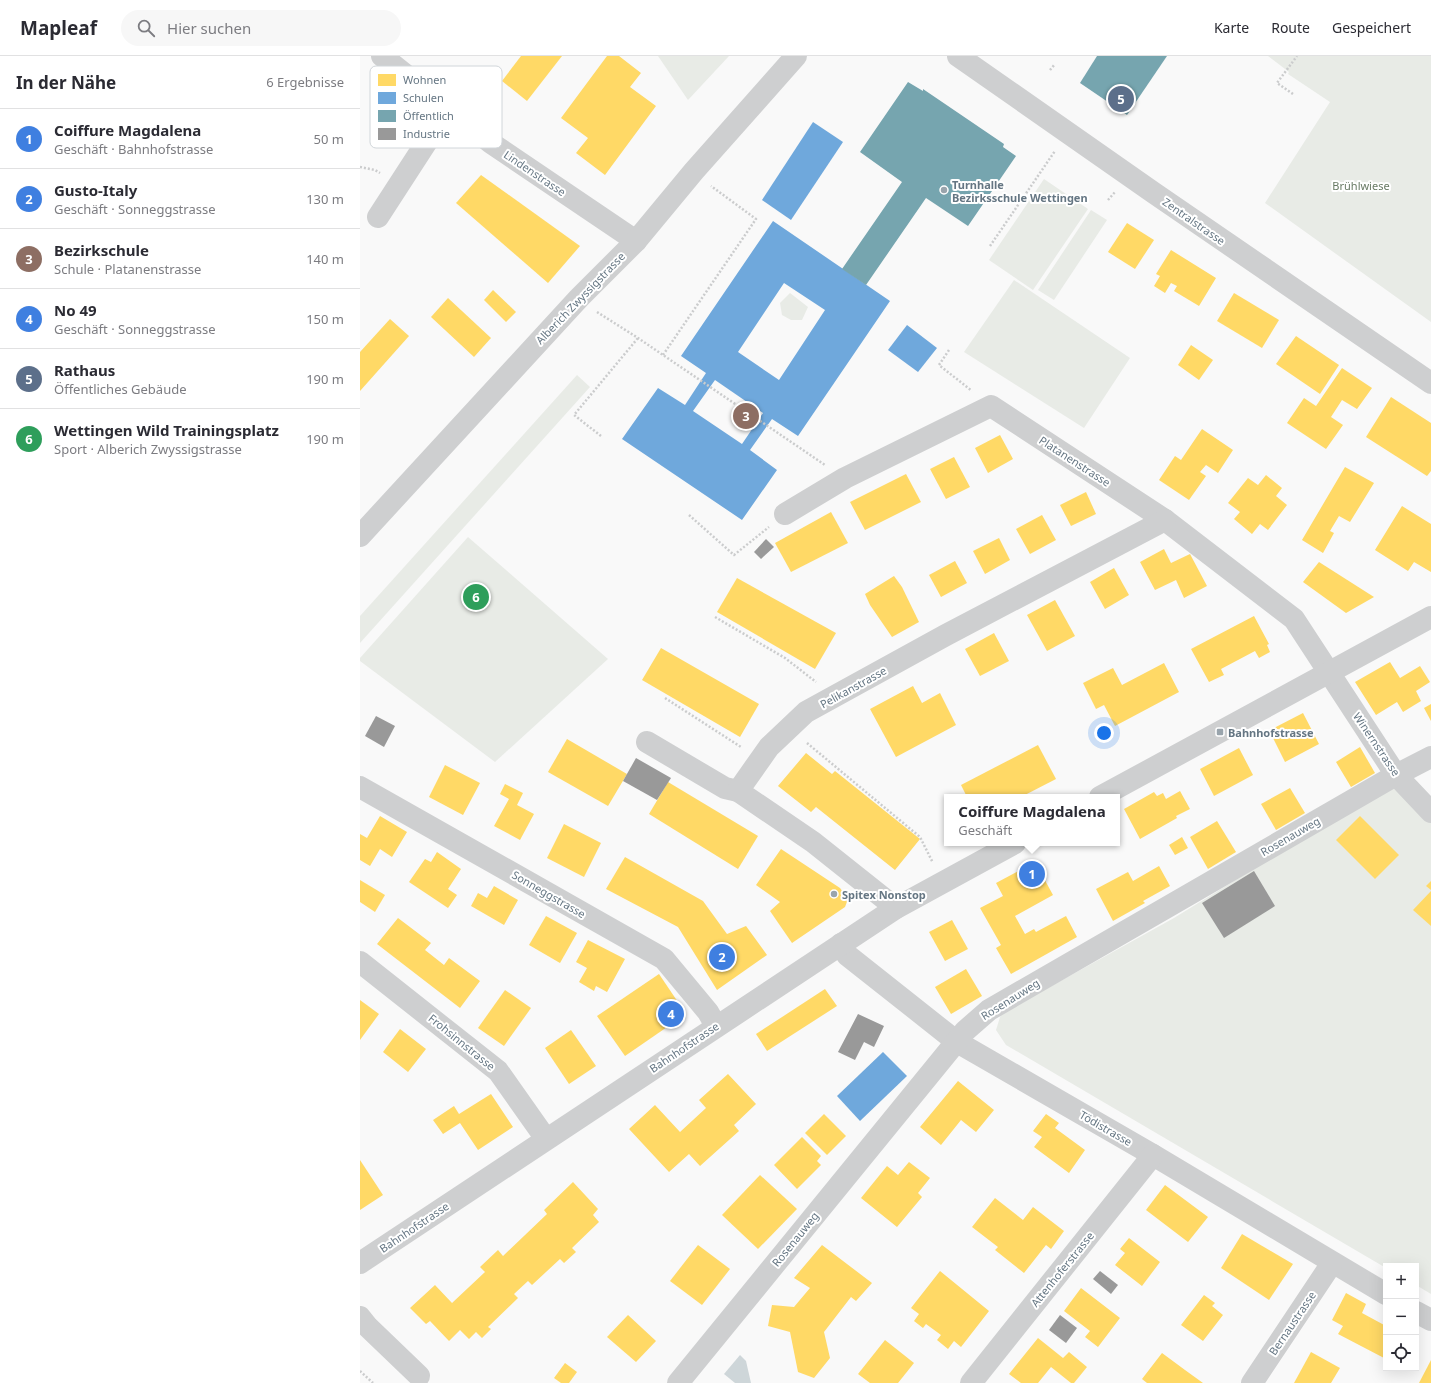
<!DOCTYPE html>
<html lang="de">
<head>
<meta charset="utf-8">
<style>
	body { margin:0; font-family:"Noto Sans",sans-serif; background:#f7f7f7; color:#2b2b33 }
	.controls { position:absolute; right:12px; bottom:12px; display:grid; overflow:hidden; border-radius:0px; box-shadow:0 4px 16px #0002 }
	.controls button { width:36px; height:36px; display:grid; place-items:center; padding:0; border:0; border-bottom:1px solid #e1e1e2; background:#fff; color:#2b2b33; font:20px sans-serif }
	.you { position:absolute; left:744px; top:677px; width:14px; height:14px; margin:-10px; border:3px solid #fff; border-radius:50%; background:#1a73e8; box-shadow:0 0 0 6px #1a73e833 }
	.badge { display:grid; place-items:center; width:26px; height:26px; border-radius:50%; background:#0b8043; color:#fff; font-size:13px; font-weight:700 }
	.pin { position:absolute; translate:-50% -50%; border:2px solid #fff; box-shadow:0 1px 4px #0006 }
	.popup { position:absolute; left:584px; top:738px; width:176px; height:52px; box-sizing:border-box; display:grid; place-content:center; border-radius:0px; background:#fff; filter:drop-shadow(0 1px 3px #0005); font-size:13px; white-space:nowrap; color:#7c7c81 }
	.popup b { font-size:15px; color:#2b2b33 }
	.popup::after { content:''; position:absolute; left:50%; top:100%; margin-left:-8px; border:8px solid transparent; border-top-color:#fff }
	.list { margin:0; padding:0; list-style:none }
	h2 { display:flex; justify-content:space-between; align-items:center; height:52px; margin:0; padding:0 16px; font-size:17px }
	h2 small { font-size:13px; font-weight:400; color:#7c7c81 }
	.list li { display:grid; grid-template-columns:26px 1fr auto; gap:12px; align-items:center; box-sizing:border-box; height:60px; padding:0 16px; border-top:1px solid #e1e1e2 }
	.list b { display:block; font-size:15px; white-space:nowrap }
	.list p { margin:0; font-size:13px; white-space:nowrap; color:#7c7c81 }
	.list em { font-size:13px; font-style:normal; color:#7c7c81 }
	.icon { flex:none; width:22px; height:22px; fill:none; stroke:currentColor; stroke-width:2; stroke-linecap:round; stroke-linejoin:round }
	.map { position:relative; flex:none; width:1071px; height:1327px; overflow:hidden }
	header { display:flex; align-items:center; gap:24px; box-sizing:border-box; height:56px; padding:0 20px; background:#fff; border-bottom:1px solid #e1e1e2 }
	header strong { font-size:19px }
	nav { display:flex; gap:22px; margin-inline-start:auto; font-size:14px }
	.search { width:280px; height:36px; background:#f7f7f7; display:flex; align-items:center; gap:10px; box-sizing:border-box; padding:0 14px; border-radius:22px; color:#7c7c81; font-size:15px }
	main { display:flex }
	aside { flex:1; background:#fff }
	.map>svg:first-child { display:block }
</style>
</head>
<body>
<header>
<strong>Mapleaf</strong>
<div class="search"><svg class="icon" aria-label="search" viewBox="0 0 24 24"><circle cx="10" cy="10" r="6"/><path d="M15 15l6 6"/></svg>Hier suchen</div>
<nav><a>Karte</a><a>Route</a><a>Gespeichert</a></nav>
</header>
<main>
<aside>
<h2>In der Nähe<small>6 Ergebnisse</small></h2>
<ul class="list">
<li><span class="badge" style="background:#3f7fe0">1</span><div><b>Coiffure Magdalena</b><p>Geschäft · Bahnhofstrasse</p></div><em>50 m</em></li>
<li><span class="badge" style="background:#3f7fe0">2</span><div><b>Gusto-Italy</b><p>Geschäft · Sonneggstrasse</p></div><em>130 m</em></li>
<li><span class="badge" style="background:#8d6e63">3</span><div><b>Bezirkschule</b><p>Schule · Platanenstrasse</p></div><em>140 m</em></li>
<li><span class="badge" style="background:#3f7fe0">4</span><div><b>No 49</b><p>Geschäft · Sonneggstrasse</p></div><em>150 m</em></li>
<li><span class="badge" style="background:#5c6f8a">5</span><div><b>Rathaus</b><p>Öffentliches Gebäude</p></div><em>190 m</em></li>
<li><span class="badge" style="background:#2e9e5b">6</span><div><b>Wettingen Wild Trainingsplatz</b><p>Sport · Alberich Zwyssigstrasse</p></div><em>190 m</em></li>
</ul>
</aside>
<div class="map">
<svg width="1071" height="1327" viewBox="0 0 1071 1327">
	<rect width="100%" height="100%" fill="#f9f9f9"/>
	<g fill="#e8ebe6">
		<path d="M298,0H369L328,44Z"/>
		<path d="M908,0H1071V266L905,147L970,46L928,18L929,16Z"/>
		<path d="M684,123L728,153L673,234L629,204Z"/>
		<path d="M731,154L747,164L694,244L678,234Z"/>
		<path d="M654,224L770,302L724,372L604,296Z"/>
		<path d="M430,237L448,251L442,264H431L422,259L420,247Z"/>
		<path d="M217,319L230,331L0,587V560Z"/>
		<path d="M108,481L248,603L135,706L0,605V602Z"/>
		<path d="M1034,726L1071,766V1238L1056,1229V1210H1026V1212L646,989L636,974L641,958L814,862Z"/>
	</g>
	<path fill="#ced6d9" d="M380,1299L386,1305L391,1327H375L364,1318Z"/>
	<g fill="#ffd966">
		<path d="M161,0H202L167,45L142,25Z"/>
		<path d="M247,0H259L281,17L270,31L296,50L245,119L216,97L228,82L201,62Z"/>
		<path d="M121,119L220,190L188,227L96,147Z"/>
		<path d="M767,167L794,184L775,213L748,196Z"/>
		<path d="M811,194L856,222L839,250L814,235L817,230L811,227L805,237L794,230L800,220L796,218Z"/>
		<path d="M133,234L156,256L146,266L124,244Z"/>
		<path d="M874,237L919,264L902,292L857,265Z"/>
		<path d="M88,242L131,282L114,301L71,261Z"/>
		<path d="M30,263L49,280L0,335V296Z"/>
		<path d="M936,280L979,309L960,338L916,308Z"/>
		<path d="M831,289L853,304L839,324L818,309Z"/>
		<path d="M982,312L1012,332L997,353L982,344L971,361L983,369L966,393L927,367L944,342L956,350Z"/>
		<path d="M1031,341L1071,367V415L1067,420L1006,381Z"/>
		<path d="M842,373L873,394L858,417L846,409L840,416L846,420L829,444L799,424L815,400L821,404Z"/>
		<path d="M640,379L653,403L628,417L615,392Z"/>
		<path d="M594,401L610,431L586,443L570,413Z"/>
		<path d="M985,411L1014,427L990,466L979,460L970,475L974,477L963,497L942,484Z"/>
		<path d="M546,418L561,446L505,474L490,446Z"/>
		<path d="M906,419L922,432L916,440L927,449L908,474L900,468L892,478L874,463L880,456L868,447L888,422L898,429Z"/>
		<path d="M726,436L736,458L711,470L700,449Z"/>
		<path d="M1042,450L1071,468V516L1054,506L1048,515L1015,494Z"/>
		<path d="M471,456L488,487L431,516L415,487Z"/>
		<path d="M682,459L696,484L670,498L656,473Z"/>
		<path d="M639,482L650,504L625,518L613,495Z"/>
		<path d="M804,493L811,507L830,498L847,530L824,542L816,524L795,534L780,506Z"/>
		<path d="M595,505L607,527L581,541L569,519Z"/>
		<path d="M959,506L1014,541L986,557L943,526Z"/>
		<path d="M754,512L769,539L745,553L730,526Z"/>
		<path d="M534,520L542,531L559,566L532,581L510,549L505,538Z"/>
		<path d="M377,522L476,577L455,613L357,556Z"/>
		<path d="M695,544L715,580L687,595L667,559Z"/>
		<path d="M894,560L909,588L907,589L910,596L899,602L895,595L861,613L864,619L849,626L831,593Z"/>
		<path d="M634,577L649,605L620,620L605,593Z"/>
		<path d="M301,592L399,648L380,681L282,624Z"/>
		<path d="M1030,606L1040,622L1060,610L1070,626L1056,635L1061,645L1043,656L1037,646L1016,659L995,626Z"/>
		<path d="M804,607L819,636L755,670L744,649L736,653L723,627L753,612L762,629Z"/>
		<path d="M553,630L562,647L580,637L596,669L536,701L510,653Z"/>
		<path d="M1071,648V665L1064,652Z"/>
		<path d="M943,657L959,688L925,706L911,678L914,676L912,673Z"/>
		<path d="M207,683L267,718L248,750L188,716Z"/>
		<path d="M678,689L696,723L661,741H607L601,729Z"/>
		<path d="M1000,691L1015,717L991,731L976,706Z"/>
		<path d="M879,692L893,719L854,740L840,713Z"/>
		<path d="M446,697L472,718L475,715L560,783L535,814L456,751L451,756L418,730Z"/>
		<path d="M85,709L120,727L103,759L69,741Z"/>
		<path d="M308,726L398,780L378,813L289,758Z"/>
		<path d="M145,728L163,737L157,749L174,758L160,784L134,770L149,743L140,738Z"/>
		<path d="M930,732L945,757L916,774L901,748Z"/>
		<path d="M820,735L830,753L816,760L817,762L780,783L764,753L794,736L797,740L803,737L806,743Z"/>
		<path d="M20,760L47,776L32,801L20,793L10,810L0,804V778L7,782Z"/>
		<path d="M1000,760L1039,799L1015,823L976,784Z"/>
		<path d="M857,765L876,796L848,813L830,781Z"/>
		<path d="M204,768L241,787L224,821L187,802Z"/>
		<path d="M822,781L828,792L815,799L809,789Z"/>
		<path d="M421,793L480,832L488,843L485,851L432,887L410,855L420,846L396,829Z"/>
		<path d="M77,796L101,813L88,833L97,839L88,852L49,826L65,803L71,806Z"/>
		<path d="M265,801L343,845L367,878L386,870L407,899L357,934L318,871L246,833Z"/>
		<path d="M675,806L693,839L655,860L665,878L674,873L676,876L706,860L717,881L651,918L636,892L641,889L620,852L643,840L636,827Z"/>
		<path d="M799,810L810,830L783,845L785,847L753,865L736,833L768,816L773,825Z"/>
		<path d="M0,824L25,839L15,856L0,846Z"/>
		<path d="M1071,825V834L1066,830Z"/>
		<path d="M134,830L158,844L144,869L111,850L118,837L127,842Z"/>
		<path d="M1071,835V870L1053,854Z"/>
		<path d="M186,860L217,877L200,907L169,889Z"/>
		<path d="M38,862L71,887L65,894L84,909L89,902L120,925L100,952L17,888Z"/>
		<path d="M592,864L608,893L585,905L569,876Z"/>
		<path d="M228,884L265,903L247,936L236,930L234,935L219,926L227,912L216,906Z"/>
		<path d="M606,913L622,940L591,958L575,931Z"/>
		<path d="M299,918L326,958L265,1000L237,960Z"/>
		<path d="M465,933L477,950L407,995L396,978Z"/>
		<path d="M145,934L171,952L144,990L118,972Z"/>
		<path d="M0,944L19,958L0,984Z"/>
		<path d="M40,973L66,993L48,1016L23,996Z"/>
		<path d="M211,974L236,1010L209,1028L185,992Z"/>
		<path d="M368,1018L396,1048L374,1069L379,1075L340,1110L329,1098L309,1116L269,1073L295,1049L320,1076L346,1052L339,1044Z"/>
		<path d="M598,1025L634,1054L616,1076L601,1064L581,1089L560,1071Z"/>
		<path d="M131,1038L153,1071L118,1094L100,1067L83,1078L73,1064L94,1050L99,1058Z"/>
		<path d="M464,1058L486,1080L467,1099L445,1077Z"/>
		<path d="M686,1058L699,1067L695,1072L725,1094L709,1117L674,1091L682,1081L673,1075Z"/>
		<path d="M442,1081L461,1100L457,1105L461,1109L437,1133L414,1109Z"/>
		<path d="M0,1104L23,1139L0,1154Z"/>
		<path d="M549,1106L570,1122L558,1137L562,1141L537,1171L501,1142L527,1110L538,1119Z"/>
		<path d="M400,1119L437,1153L398,1193L362,1159Z"/>
		<path d="M213,1126L238,1153L233,1159L239,1166L212,1192L216,1196L204,1207L200,1203L172,1229L168,1225L154,1238L158,1242L128,1271L131,1273L122,1282L116,1276L109,1283L100,1274L89,1285L70,1265L66,1268L50,1252L75,1229L92,1247L125,1216L120,1211L138,1194L143,1200L187,1158L184,1154Z"/>
		<path d="M805,1129L848,1161L828,1186L786,1154Z"/>
		<path d="M635,1142L663,1164L673,1151L704,1175L691,1193L686,1189L664,1217L635,1194L638,1191L612,1171Z"/>
		<path d="M882,1178L933,1208L909,1244L861,1212Z"/>
		<path d="M769,1182L800,1206L782,1230L755,1209L765,1197L760,1193Z"/>
		<path d="M338,1189L370,1213L342,1249L310,1225Z"/>
		<path d="M462,1189L512,1227L496,1245L491,1241L464,1276L470,1302L454,1322L438,1316L430,1276L408,1270L412,1249L434,1251L450,1232L434,1222Z"/>
		<path d="M580,1215L629,1255L601,1291L594,1285L588,1293L577,1284L581,1279L566,1268L563,1272L554,1265L559,1258L551,1252Z"/>
		<path d="M721,1232L760,1262L738,1291L725,1281L730,1275L704,1255Z"/>
		<path d="M986,1237L1006,1248L1002,1257L1026,1270V1298L1024,1302L978,1278L983,1270L972,1264Z"/>
		<path d="M844,1239L855,1247L852,1250L863,1259L843,1285L821,1269Z"/>
		<path d="M268,1259L296,1285L276,1306L247,1281Z"/>
		<path d="M678,1282L703,1302L709,1296L727,1311L714,1327H711L691,1311L678,1327H661L649,1318Z"/>
		<path d="M525,1284L554,1307L538,1327H510L498,1318Z"/>
		<path d="M951,1296L980,1312L971,1327H934Z"/>
		<path d="M802,1297L825,1314L843,1327H787L782,1323Z"/>
		<path d="M1071,1304V1327H1059Z"/>
		<path d="M205,1307L217,1316L209,1327H201L194,1322Z"/>
	</g>
	<g fill="#6fa8dc" fill-rule="evenodd">
		<path d="M453,66L483,86L431,164L402,144Z"/>
		<path d="M413,165L530,245L438,380L412,363L390,394L417,414L382,464L262,383L298,332L325,349L346,317L321,300ZM424,227L465,254L419,324L378,296ZM355,324L403,357L382,388L333,355Z"/>
		<path d="M547,269L577,292L558,316L528,294Z"/>
		<path d="M523,996L547,1020L500,1065L477,1040Z"/>
	</g>
	<g fill="#76a5af">
		<path d="M737,0H807L767,59L720,27Z"/>
		<path d="M548,26L563,35V33L644,88L643,91L656,100L608,170L566,142L506,229L482,213L542,126L500,96Z"/>
	</g>
	<g fill="#999">
		<path d="M406,483L414,491L401,503L394,496Z"/>
		<path d="M16,660L35,670L24,691L5,680Z"/>
		<path d="M276,702L311,722L297,744L263,725Z"/>
		<path d="M894,815L915,850L864,882L842,847Z"/>
		<path d="M498,958L524,970L514,991L504,986L495,1004L478,996Z"/>
		<path d="M740,1215L758,1229L751,1238L733,1223Z"/>
		<path d="M700,1259L717,1272L706,1287L689,1274Z"/>
	</g>
	<g fill="none" stroke-linecap="round" stroke-linejoin="round">
		<g stroke="#cbcccd" stroke-width="2.5" stroke-dasharray="2 2" stroke-linecap="butt">
			<path d="M690,14L695,8"/>
			<path d="M933,38L917,27L937,0"/>
			<path d="M0,111L15,114L20,117"/>
			<path d="M748,144L755,136"/>
			<path d="M630,190L695,95"/>
			<path d="M237,256L278,282L465,409"/>
			<path d="M589,294L579,309L612,335"/>
			<path d="M303,299L396,163L351,130"/>
			<path d="M241,380L214,359L278,282"/>
			<path d="M329,459L374,499L409,471"/>
			<path d="M355,561L425,602L456,626"/>
			<path d="M305,642L381,691"/>
			<path d="M447,687L560,781L573,807"/>
			<path d="M0,1315L13,1327"/>
		</g>
		<g stroke="#cecfd0" stroke-width="22">
			<path d="M22,0L131,87L276,185"/>
			<path d="M598,0L794,137L1071,327"/>
			<path d="M18,161L88,53"/>
			<path d="M425,458L485,422L631,350L805,464L934,563L1036,719L1071,756"/>
			<path d="M0,480L219,242L276,185L334,115L436,0"/>
			<path d="M287,686L365,732L378,735"/>
			<path d="M0,731L304,903L348,956L356,970"/>
			<path d="M740,741L1071,561"/>
			<path d="M536,852L453,786L378,735L409,691L446,656L586,579L805,464"/>
			<path d="M481,888L487,899L597,986L793,1099L1026,1238"/>
			<path d="M0,906L138,1015L186,1083"/>
			<path d="M0,1207L536,852L655,787"/>
			<path d="M1056,1256L1071,1264"/>
			<path d="M0,1261L8,1271L59,1320"/>
			<path d="M318,1327L605,975L629,954L1036,719L1071,701"/>
			<path d="M611,1327L793,1099"/>
			<path d="M892,1327L972,1207"/>
		</g>
	</g>
	<g fill="#99a4ac" stroke="#fff" stroke-width="1.5">
		<circle cx="584" cy="134" r="4"/>
		<rect x="856" y="672" width="8" height="8" rx="2"/>
		<circle cx="474" cy="838" r="4"/>
	</g>
	<g text-anchor="middle" dominant-baseline="central" stroke-width="4" stroke-linejoin="round" paint-order="stroke">
		<g font-size="11" fill="#657683" stroke="#fff">
			<text transform="translate(175 117) rotate(34)">Lindenstrasse</text>
			<text transform="translate(834 165) rotate(35)">Zentralstrasse</text>
			<text transform="translate(220 242) rotate(-46)">Alberich Zwyssigstrasse</text>
			<text transform="translate(715 405) rotate(33)">Platanenstrasse</text>
			<text transform="translate(493 631) rotate(-29)">Pelikanstrasse</text>
			<text transform="translate(1017 688) rotate(56)">Winernstrasse</text>
			<text transform="translate(930 780) rotate(-30)">Rosenauweg</text>
			<text transform="translate(189 838) rotate(30)">Sonneggstrasse</text>
			<text transform="translate(650 943) rotate(-32)">Rosenauweg</text>
			<text transform="translate(102 986) rotate(39)">Frohsinnstrasse</text>
			<text transform="translate(324 991) rotate(-34)">Bahnhofstrasse</text>
			<text transform="translate(746 1072) rotate(30)">Tödistrasse</text>
			<text transform="translate(54 1171) rotate(-34)">Bahnhofstrasse</text>
			<text transform="translate(435 1183) rotate(-51)">Rosenauweg</text>
			<text transform="translate(702 1213) rotate(-51)">Attenhoferstrasse</text>
			<text transform="translate(932 1267) rotate(-56)">Bernaustrasse</text>
		</g>
		<g font-size="11" font-weight="bold" fill="#657683" stroke="#fff" text-anchor="start">
			<text x="592" y="128">Turnhalle<tspan x="592" dy="13">Bezirksschule Wettingen</tspan></text>
			<text x="868" y="676">Bahnhofstrasse</text>
			<text x="482" y="838">Spitex Nonstop</text>
		</g>
		<g font-size="11" fill="#687a64" stroke="#fff">
			<text x="1001" y="129">Brühlwiese</text>
		</g>
	</g>
	<rect x="10" y="10" width="132" height="82" rx="6" fill="#fff" stroke="#d1d6da" stroke-width="1"/>
	<rect x="18" y="18" width="18" height="12" fill="#ffd966"/>
	<rect x="18" y="36" width="18" height="12" fill="#6fa8dc"/>
	<rect x="18" y="54" width="18" height="12" fill="#76a5af"/>
	<rect x="18" y="72" width="18" height="12" fill="#999"/>
	<g font-size="11" fill="#657683">
		<text x="43" y="28">Wohnen</text>
		<text x="43" y="46">Schulen</text>
		<text x="43" y="64">Öffentlich</text>
		<text x="43" y="82">Industrie</text>
	</g>
</svg>
<div class="controls">
<button>+</button>
<button>−</button>
<button><svg class="icon" aria-label="locate" viewBox="0 0 24 24"><circle cx="12" cy="12" r="6"/><path d="M12 2v4M12 18v4M2 12h4M18 12h4"/></svg></button>
</div>
<div class="you"></div>
<div class="pin badge" style="left:672px;top:818px;background:#3f7fe0">1</div>
<div class="popup"><b>Coiffure Magdalena</b>Geschäft</div>
<div class="pin badge" style="left:362px;top:901px;background:#3f7fe0">2</div>
<div class="pin badge" style="left:386px;top:360px;background:#8d6e63">3</div>
<div class="pin badge" style="left:311px;top:958px;background:#3f7fe0">4</div>
<div class="pin badge" style="left:761px;top:43px;background:#5c6f8a">5</div>
<div class="pin badge" style="left:116px;top:541px;background:#2e9e5b">6</div>
</div>
</main>
</body>
</html>
